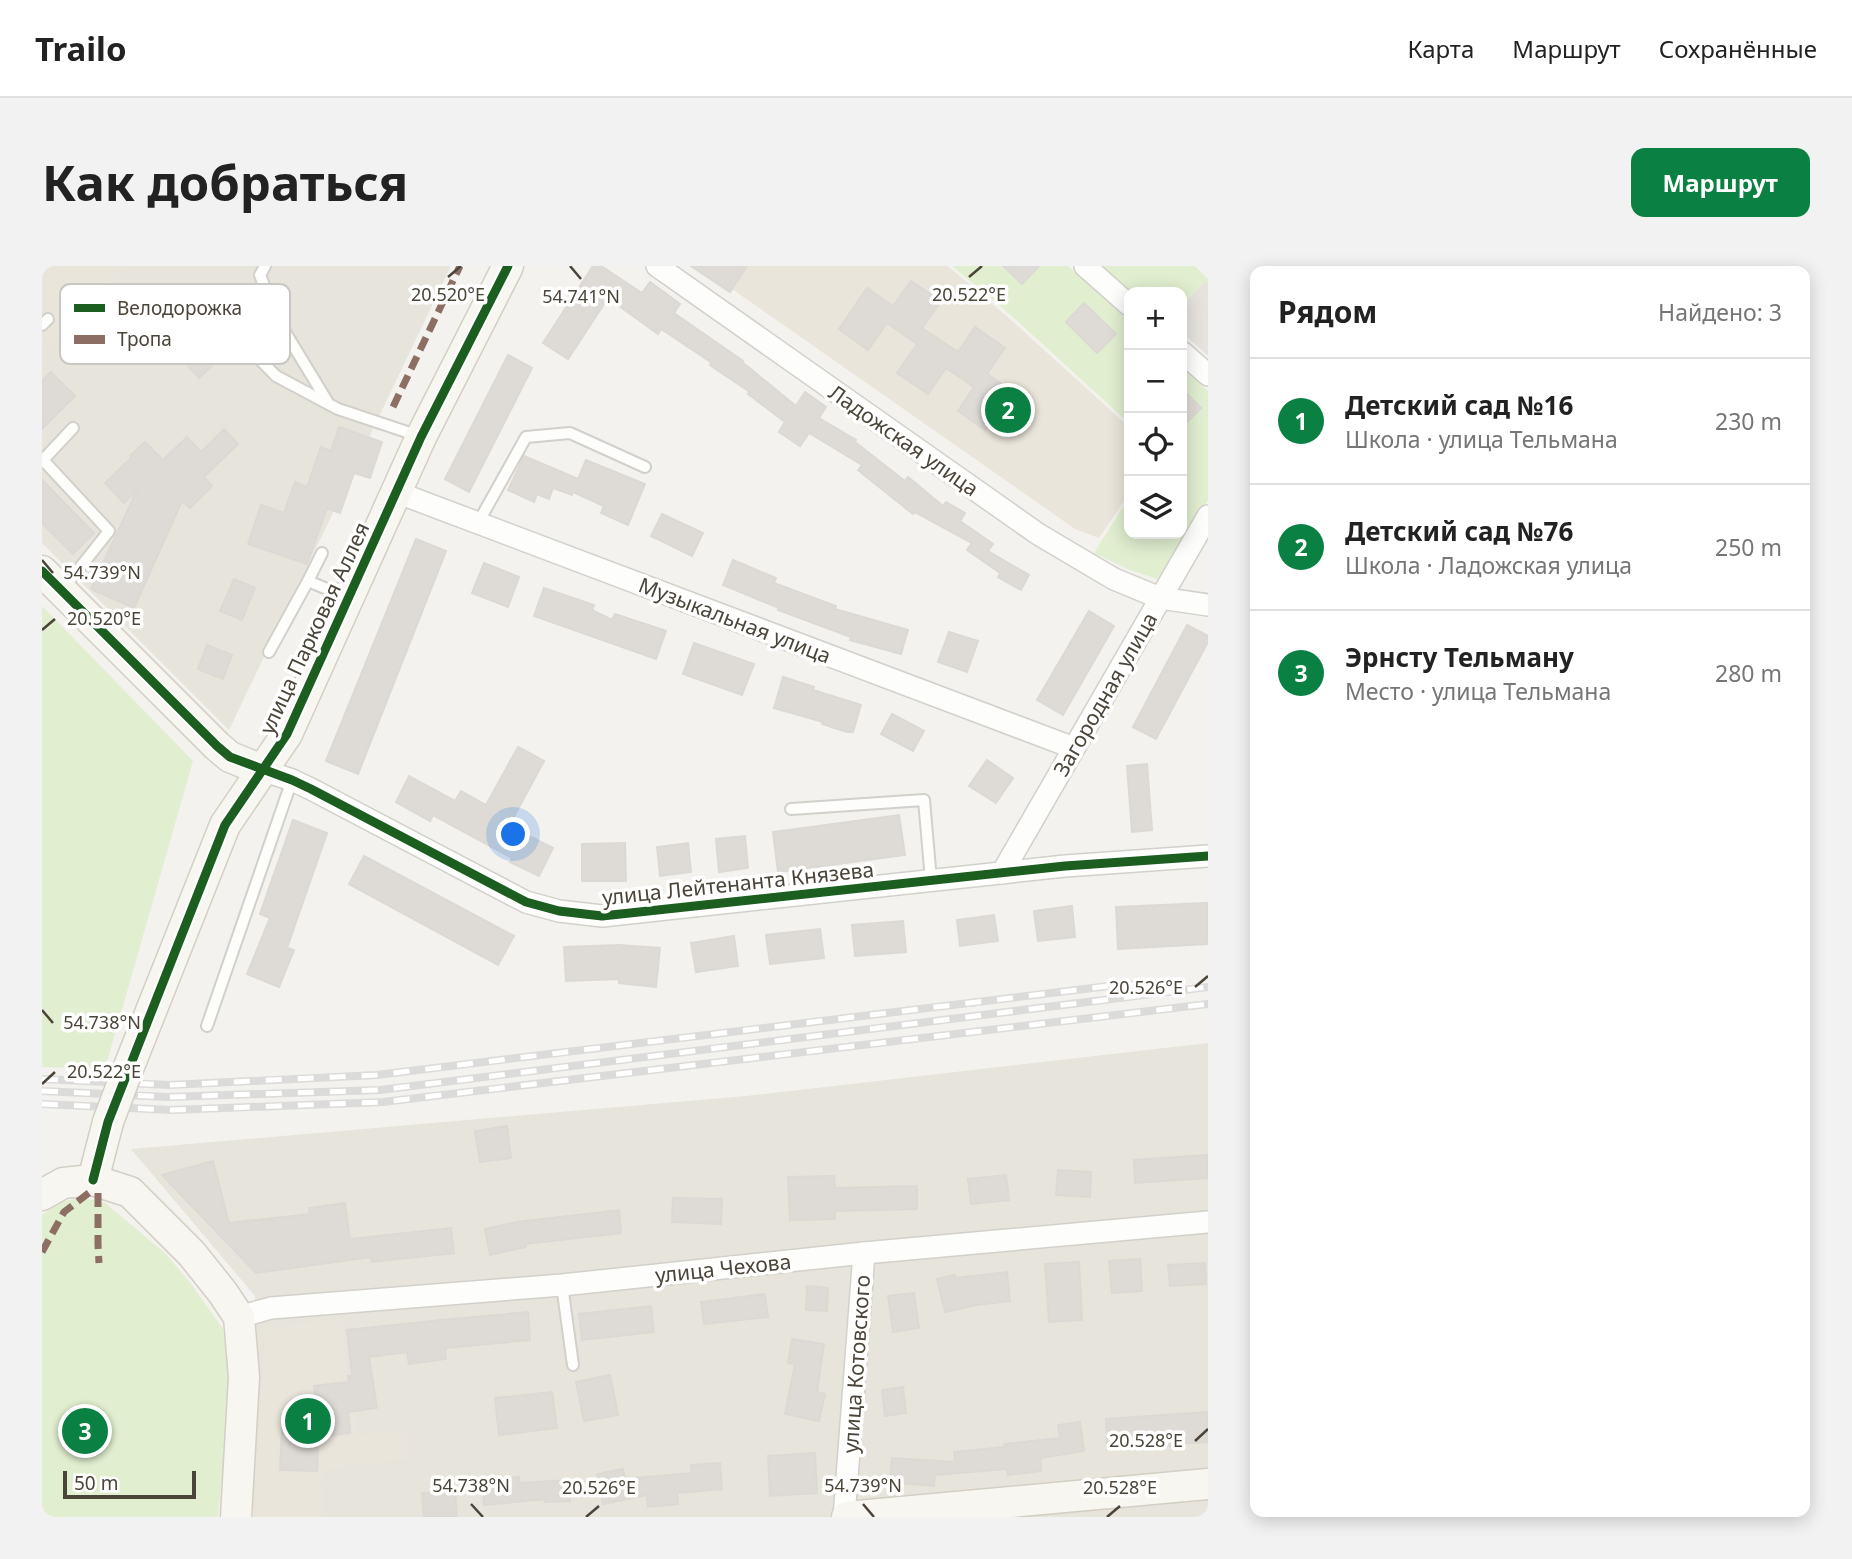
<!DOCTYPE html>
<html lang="ru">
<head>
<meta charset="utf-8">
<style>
	body { margin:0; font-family:"Noto Sans",sans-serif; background:#f2f2f2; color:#222 }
	.controls { position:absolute; right:21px; top:21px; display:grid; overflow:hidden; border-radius:14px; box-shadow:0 4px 18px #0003 }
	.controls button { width:63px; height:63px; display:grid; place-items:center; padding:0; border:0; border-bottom:2px solid #e0e0e0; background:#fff; color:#222; font:35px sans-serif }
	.scale { position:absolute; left:21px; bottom:18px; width:133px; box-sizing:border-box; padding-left:7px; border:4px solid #4b4439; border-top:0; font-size:19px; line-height:24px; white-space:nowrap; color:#4b4439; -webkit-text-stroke:5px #fff; paint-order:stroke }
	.you { position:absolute; left:472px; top:569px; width:24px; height:24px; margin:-18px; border:5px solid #fff; border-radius:50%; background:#1a73e8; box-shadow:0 0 0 10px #1a73e833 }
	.badge { display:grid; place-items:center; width:46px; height:46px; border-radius:50%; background:#0b8043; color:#fff; font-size:23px; font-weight:700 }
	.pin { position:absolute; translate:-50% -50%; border:4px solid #fff; box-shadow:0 2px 7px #0006 }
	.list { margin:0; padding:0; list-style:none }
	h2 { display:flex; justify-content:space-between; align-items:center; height:91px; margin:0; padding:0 28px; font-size:30px }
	h2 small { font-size:23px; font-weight:400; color:#767676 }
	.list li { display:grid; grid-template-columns:46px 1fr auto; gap:21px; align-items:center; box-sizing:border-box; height:126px; padding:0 28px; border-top:2px solid #e0e0e0 }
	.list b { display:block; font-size:26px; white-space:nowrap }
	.list p { margin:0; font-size:23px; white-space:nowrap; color:#767676 }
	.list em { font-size:23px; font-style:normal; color:#767676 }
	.icon { flex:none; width:38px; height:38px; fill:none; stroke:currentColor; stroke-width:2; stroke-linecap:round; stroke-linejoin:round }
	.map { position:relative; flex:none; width:1166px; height:1251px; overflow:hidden; border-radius:14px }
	header { display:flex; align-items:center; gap:42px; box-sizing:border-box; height:98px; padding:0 35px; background:#fff; border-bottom:2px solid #e0e0e0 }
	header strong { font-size:33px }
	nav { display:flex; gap:38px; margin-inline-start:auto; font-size:24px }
	.intro { display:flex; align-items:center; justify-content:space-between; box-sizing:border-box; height:168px; padding:0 42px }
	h1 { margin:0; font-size:49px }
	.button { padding:18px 32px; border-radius:14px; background:#0b8043; color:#fff; font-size:24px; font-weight:700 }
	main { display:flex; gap:42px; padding:0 42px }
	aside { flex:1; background:#fff; border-radius:14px; box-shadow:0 4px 18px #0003 }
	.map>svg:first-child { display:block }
</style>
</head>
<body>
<header>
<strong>Trailo</strong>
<nav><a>Карта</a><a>Маршрут</a><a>Сохранённые</a></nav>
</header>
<div class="intro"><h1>Как добраться</h1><a class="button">Маршрут</a></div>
<main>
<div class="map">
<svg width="1166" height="1251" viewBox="0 0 1166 1251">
	<rect width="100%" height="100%" fill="#f4f2ee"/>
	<g fill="#e7e4dc">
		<path d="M0,0H409L187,464L0,277Z"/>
		<path d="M1166,777V1251H211L213,1030L89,883L704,830Z"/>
	</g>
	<g fill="#eae5da">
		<path d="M0,0H86L0,84Z"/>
		<path d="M705,0H906L969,54L1087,161V239L1082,235L1057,272L1033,263L690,23Z"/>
		<path d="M301,1053L306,1110L317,1169L365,1166L366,1192L283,1204L279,1214L282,1251H212L223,1062Z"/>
	</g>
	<g fill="#e1eecf">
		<path d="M910,0H1026L1087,55V157L971,51Z"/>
		<path d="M1052,0H1153L1166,13V19L1162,16L1140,40V26H1087Z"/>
		<path d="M1140,102L1166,125V234L1118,314L1088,304L1052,287L1081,241L1087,245V268H1140V213L1143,208L1140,205Z"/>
		<path d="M0,340L151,495L63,803L0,801Z"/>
		<path d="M43,932L63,937L123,987L150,1019L181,1063L189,1118L176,1251H0V949L21,935Z"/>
	</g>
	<path fill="#e6e3df" d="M1163,15L1166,19V90L1140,66V40Z"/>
	<g fill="#dedbd6" stroke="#dcd9d4" stroke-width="2">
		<path d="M551,0H559L600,27L608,16L638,38L632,47L701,95L700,96L754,140L763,126L784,141L777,152L814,174L813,176L863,215L866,211L901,240L904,236L923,247L918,255L951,278L946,285L987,309L979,324L956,311L958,307L925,284L930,277L873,246L871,248L816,204L820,199L767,167L758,180L737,166L743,156L706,128L708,126L668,99L670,97L619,63L616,68L566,32L526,93L501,77Z"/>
		<path d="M649,0H705L688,26Z"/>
		<path d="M961,0H997L980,18Z"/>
		<path d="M869,15L899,35L880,62L916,86L933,61L963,82L945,108L970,125L943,164L916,145L932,121L904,102L886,128L855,107L875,78L845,57L826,84L797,63L825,22L851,40Z"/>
		<path d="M143,27L166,53L150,67L176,94L157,112L109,57Z"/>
		<path d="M1042,37L1074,68L1055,87L1024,56Z"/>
		<path d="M466,89L490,102L427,226L403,213Z"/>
		<path d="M9,106L33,130L0,163V115Z"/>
		<path d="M1140,123L1159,142L1140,161Z"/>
		<path d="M297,161L340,176L328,212L312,207L298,247L285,242L265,298L206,278L219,239L242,247L253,216L265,221L279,181L289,185Z"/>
		<path d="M182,163L196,178L162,211L170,220L148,242L140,235L92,342L49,323L96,222L82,237L63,217L89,192L88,190L103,176L121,194L145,171L159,186Z"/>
		<path d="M482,190L536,213L544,194L603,218L586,259L559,247L562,240L531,226L530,229L511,222L507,233L495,228L492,236L466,224Z"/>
		<path d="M0,214L52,267L31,288L0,257Z"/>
		<path d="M620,248L661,267L650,290L609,270Z"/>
		<path d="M374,273L404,285L316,508L284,495Z"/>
		<path d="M691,294L734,312L732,317L794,340L793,343L866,364L859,388L808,374L809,371L736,344L737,342L681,319Z"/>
		<path d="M442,297L477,311L466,341L430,327Z"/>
		<path d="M192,313L213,322L200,354L178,345Z"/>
		<path d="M502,322L552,339L550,344L570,354L573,348L624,365L614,393L492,350Z"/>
		<path d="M1047,345L1072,360L1021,449L995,434Z"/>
		<path d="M1145,359L1166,370V376L1114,473L1091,461Z"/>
		<path d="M907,366L936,375L925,406L896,396Z"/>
		<path d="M652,377L712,398L700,429L641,408Z"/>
		<path d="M165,379L190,389L181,413L156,403Z"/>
		<path d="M741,411L772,421L771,424L819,439L811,466H805L780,458L781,456L732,442Z"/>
		<path d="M850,448L882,465L871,485L839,468Z"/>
		<path d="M476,481L502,495L467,560L511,582L497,610L468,596L470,592L391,549L388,555L354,536L367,510L413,535L419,525L444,539Z"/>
		<path d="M945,494L971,512L954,537L927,520Z"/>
		<path d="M1105,498L1110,564L1090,566L1085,500Z"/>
		<path d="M857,549L863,589L736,606L731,566Z"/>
		<path d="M251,554L285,567L245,682L252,684L237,721L205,708L228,652L218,648Z"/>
		<path d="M703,570L706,602L677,606L674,573Z"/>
		<path d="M583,577L584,615H540V578Z"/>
		<path d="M646,577L649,606L618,610L615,581Z"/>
		<path d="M322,590L472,670L456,699L307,618Z"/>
		<path d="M1166,637V678L1076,683L1074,641Z"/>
		<path d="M1030,640L1033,671L996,675L992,645Z"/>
		<path d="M952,649L956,675L918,680L915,654Z"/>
		<path d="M861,655L864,686L813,690L810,659Z"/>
		<path d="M778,663L782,692L728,698L724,669Z"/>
		<path d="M692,670L696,700L654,706L649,677Z"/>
		<path d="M577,679L618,682L614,721L577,717V713L524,715L522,681Z"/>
		<path d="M465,860L469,892L438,896L433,865Z"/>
		<path d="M1166,889V912L1093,917L1092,894Z"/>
		<path d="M171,895L187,957L268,948L267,942L303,937L308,973L409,962L412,987L330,996L329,991L214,1007L120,909Z"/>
		<path d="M1016,904L1049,906L1048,931L1014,929Z"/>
		<path d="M964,909L967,934L929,938L926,913Z"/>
		<path d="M792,910L793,922L875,920V943L793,945V953L748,954L746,911Z"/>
		<path d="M631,932L680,933L679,958L630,956Z"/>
		<path d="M577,944L579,967L483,978L484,981L448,989L443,963L475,956Z"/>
		<path d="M1098,993L1100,1025L1070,1027L1067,995Z"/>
		<path d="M1037,996L1040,1054L1007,1056L1003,998Z"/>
		<path d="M1163,997L1164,1018L1128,1020L1126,999Z"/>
		<path d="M965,1006L968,1035L934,1039L903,1046L895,1013L913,1009V1012Z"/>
		<path d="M765,1020L786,1022L785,1045L764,1044Z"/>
		<path d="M872,1027L877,1062L851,1066L846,1030Z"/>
		<path d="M723,1028L726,1051L662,1058L659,1036Z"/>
		<path d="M609,1040L612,1066L540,1074L537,1048Z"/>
		<path d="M486,1046L488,1074L403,1082L404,1093L367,1098L365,1086L327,1091L335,1142L306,1146L308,1167L279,1171L272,1120L307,1116L306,1110H310L305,1064L399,1054Z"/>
		<path d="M750,1073L782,1078L775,1126L783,1128L777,1155L743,1148L753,1098L746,1097Z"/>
		<path d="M568,1109L576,1149L542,1155L534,1116Z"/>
		<path d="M861,1121L864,1147L843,1150L840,1124Z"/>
		<path d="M510,1126L515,1162L457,1169L453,1132Z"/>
		<path d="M1166,1146V1176L1134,1178V1180L1065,1183L1064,1153Z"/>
		<path d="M1038,1156L1042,1185L998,1192L999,1205L966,1209L965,1203L893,1209L892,1220L848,1216L850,1192L913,1196L912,1186L963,1181L962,1178L1018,1172L1016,1159Z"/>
		<path d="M240,1162L277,1164L275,1205L238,1204Z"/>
		<path d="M773,1187L775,1227L728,1230L726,1190Z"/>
		<path d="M678,1197L680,1223L635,1227L636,1238L606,1241L605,1229L561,1238L555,1208L581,1203L583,1213L650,1207L649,1199Z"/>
		<path d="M477,1211V1217L527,1214L528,1235L503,1236V1233L442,1239L440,1214Z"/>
		<path d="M413,1224L415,1251H382L380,1227Z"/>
	</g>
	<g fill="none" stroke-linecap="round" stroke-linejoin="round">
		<defs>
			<g id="lane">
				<path d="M223,0L218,9L234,51L285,135"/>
				<path d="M174,49L234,110L296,143L377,170"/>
				<path d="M0,59L6,53"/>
				<path d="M436,257L484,171L528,167L603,201"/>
				<path d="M280,287L266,315L304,331"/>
				<path d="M21,323L67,265L1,194L31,162"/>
				<path d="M227,386L266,315"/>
				<path d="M749,543L882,534L889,614"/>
				<path d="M165,760L250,514"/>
				<path d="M520,1019L531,1099"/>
			</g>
			<g id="street">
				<path d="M615,0L996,268L1072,313L1118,332L1166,339"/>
				<path d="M1043,0L1087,39"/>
				<path d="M1140,86L1166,109"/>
				<path d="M354,226L1032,482"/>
				<path d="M220,504L250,514L269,523L484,636L517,645L560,650L1023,600L1166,590"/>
				<path d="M960,607L1166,250"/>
				<path d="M197,1051L229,1042L520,1019L822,987L1166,956"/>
				<path d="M802,1251L822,987"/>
			</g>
			<g id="secondary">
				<path d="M0,305L175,480L188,491L220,504"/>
				<path d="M84,808L183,559L245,468L379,171L466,0"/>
				<path d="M51,914L66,856"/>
				<path d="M0,929L21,917L51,914L88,926L150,988L181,1027L197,1051L202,1111L194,1251"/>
				<path d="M805,1251L1166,1218"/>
			</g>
		</defs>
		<use href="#lane" stroke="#d2d0cb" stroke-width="14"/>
		<use href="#street" stroke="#d2d0cb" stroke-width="24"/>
		<use href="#secondary" stroke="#d3cfc5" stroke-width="33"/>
		<use href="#lane" stroke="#fdfdfc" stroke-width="10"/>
		<use href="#street" stroke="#fdfdfc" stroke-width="21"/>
		<use href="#secondary" stroke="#f7f6f1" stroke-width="30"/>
		<defs>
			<g id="rail">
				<path d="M0,813L127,819L335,809L1067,720L1121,717"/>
				<path d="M0,825L126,831L338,824L1166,721"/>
				<path d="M0,838L130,844L341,836L1166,738"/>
			</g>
		</defs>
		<use href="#rail" stroke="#dbdbda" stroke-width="8"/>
		<use href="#rail" stroke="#fff" stroke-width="5" stroke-dasharray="16" stroke-linecap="butt"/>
		<defs>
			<path id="secondary-bridge" d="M66,856L84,808"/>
		</defs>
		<use href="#secondary-bridge" stroke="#d3cfc5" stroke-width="33" stroke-linecap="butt"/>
		<use href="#secondary-bridge" stroke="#f7f6f1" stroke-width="30"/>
		<g stroke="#8d6e63" stroke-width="7" stroke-dasharray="14 7" stroke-linecap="butt">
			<path d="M351,141L418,0"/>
			<path d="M56,927V979L57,997"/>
			<path d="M0,986L22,946L48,926"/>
		</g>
		<defs>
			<g id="cycleway">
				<path d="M0,305L175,480L188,491L250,514L269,523L484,636L517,645L560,650L1023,600L1166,590"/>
				<path d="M51,914L66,856L183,559L245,468L379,171L466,0"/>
			</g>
		</defs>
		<use href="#cycleway" stroke="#fff" stroke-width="13"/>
		<use href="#cycleway" stroke="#1b5e20" stroke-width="9"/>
	</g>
	<path fill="none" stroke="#4b4439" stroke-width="2.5" d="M528,0L539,13M406,11L419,0M927,11L940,0M0,294L11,307M0,364L13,353M1153,721L1166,710M0,744L11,757M0,818L13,806M1153,1175L1166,1163M429,1238L441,1251M821,1238L832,1251M544,1251L557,1240M1065,1251L1078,1240"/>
	<g text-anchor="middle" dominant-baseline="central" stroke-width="7" stroke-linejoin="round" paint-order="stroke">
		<g font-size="21" fill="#4b4439" stroke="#fff">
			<text transform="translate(862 174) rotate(35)">Ладожская улица</text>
			<text transform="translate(693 354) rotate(21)">Музыкальная улица</text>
			<text transform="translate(272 362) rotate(-65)">улица Парковая Аллея</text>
			<text transform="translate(1063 428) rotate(-60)">Загородная улица</text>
			<text transform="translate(696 617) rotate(-6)">улица Лейтенанта Князева</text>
			<text transform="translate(681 1002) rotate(-6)">улица Чехова</text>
			<text transform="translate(814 1098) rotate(-86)">улица Котовского</text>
		</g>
	</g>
	<rect x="18" y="18" width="230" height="80" rx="10" fill="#fff" stroke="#c9c7c4" stroke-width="2"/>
	<rect x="32" y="38" width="31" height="8" fill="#1b5e20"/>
	<rect x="32" y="69" width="31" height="9" fill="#8d6e63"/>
	<g font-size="19" fill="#4b4439">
		<text x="75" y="49">Велодорожка</text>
		<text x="75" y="80">Тропа</text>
	</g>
	<g font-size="18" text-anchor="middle" fill="#4b4439" stroke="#fff" stroke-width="7" stroke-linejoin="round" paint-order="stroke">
		<text x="406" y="35">20.520°E</text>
		<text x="927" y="35">20.522°E</text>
		<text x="539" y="37">54.741°N</text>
		<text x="60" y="313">54.739°N</text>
		<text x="62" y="359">20.520°E</text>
		<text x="1104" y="728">20.526°E</text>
		<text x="60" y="763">54.738°N</text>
		<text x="62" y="812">20.522°E</text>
		<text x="1104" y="1181">20.528°E</text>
		<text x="429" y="1226">54.738°N</text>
		<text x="821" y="1226">54.739°N</text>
		<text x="557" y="1228">20.526°E</text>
		<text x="1078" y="1228">20.528°E</text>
	</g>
</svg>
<div class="controls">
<button>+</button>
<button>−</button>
<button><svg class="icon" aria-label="locate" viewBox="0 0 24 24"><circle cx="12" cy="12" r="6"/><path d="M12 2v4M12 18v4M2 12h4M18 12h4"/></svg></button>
<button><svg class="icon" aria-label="layers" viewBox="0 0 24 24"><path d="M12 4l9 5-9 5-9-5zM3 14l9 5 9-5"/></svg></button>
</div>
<div class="scale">50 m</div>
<div class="you"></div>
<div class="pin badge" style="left:266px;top:1155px">1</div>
<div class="pin badge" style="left:966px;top:144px">2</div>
<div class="pin badge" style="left:43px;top:1165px">3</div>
</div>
<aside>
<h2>Рядом<small>Найдено: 3</small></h2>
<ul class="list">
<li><span class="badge">1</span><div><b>Детский сад №16</b><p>Школа · улица Тельмана</p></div><em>230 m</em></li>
<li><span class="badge">2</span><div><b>Детский сад №76</b><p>Школа · Ладожская улица</p></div><em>250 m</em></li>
<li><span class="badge">3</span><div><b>Эрнсту Тельману</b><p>Место · улица Тельмана</p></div><em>280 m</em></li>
</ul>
</aside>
</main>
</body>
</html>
